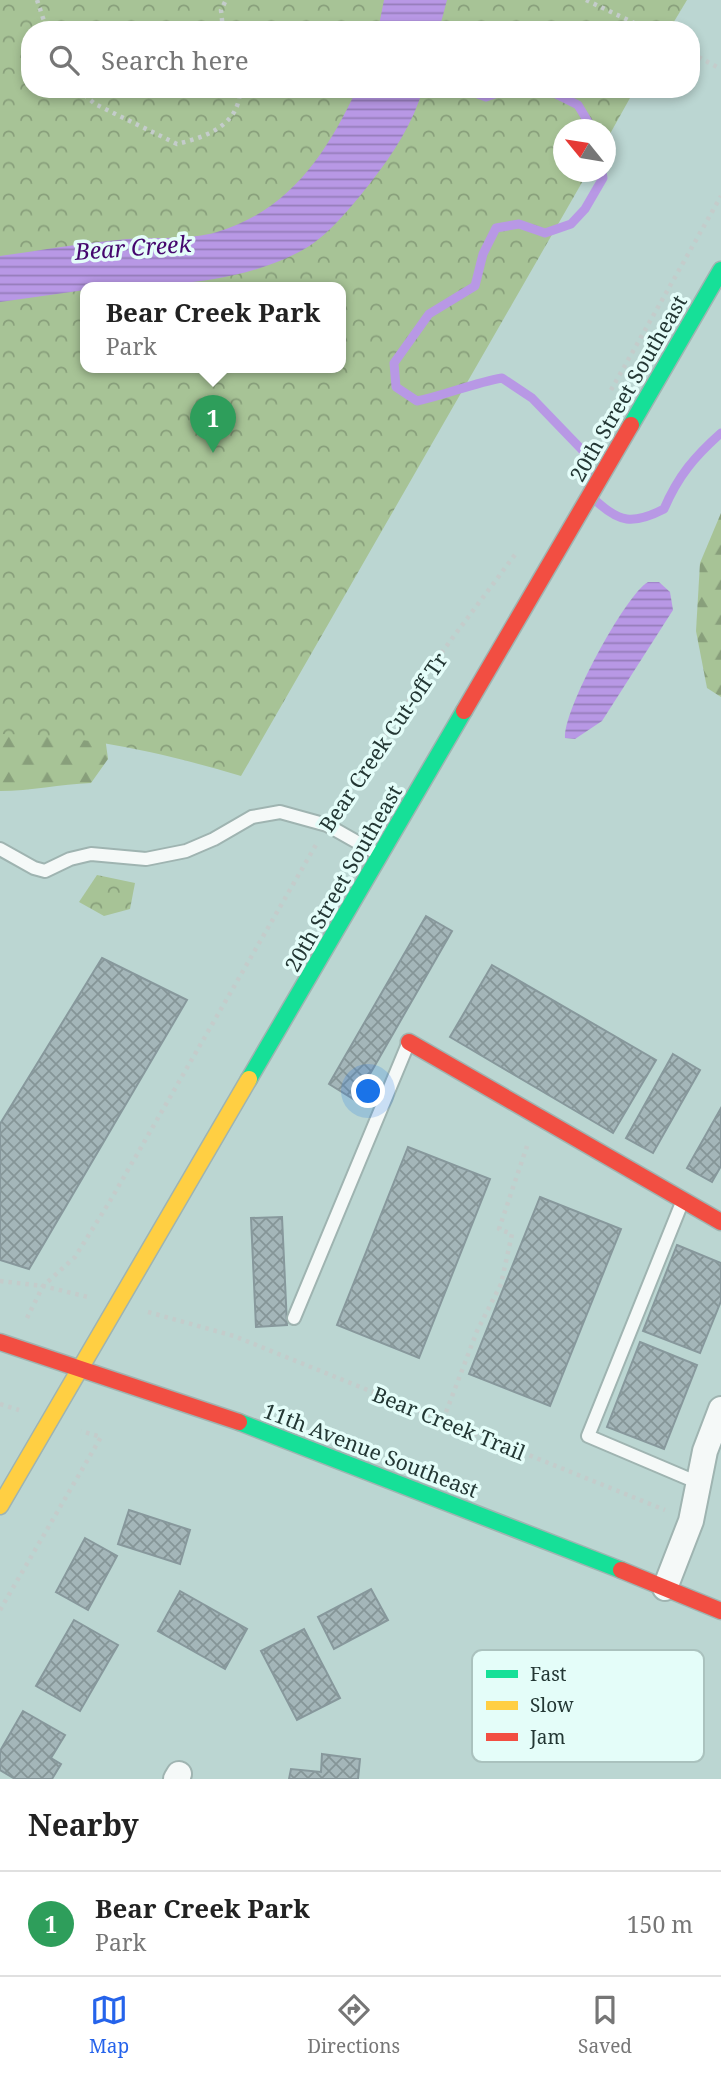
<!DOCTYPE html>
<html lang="en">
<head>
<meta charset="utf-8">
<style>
	body { margin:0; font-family:"Noto Serif",serif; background:#f2f2f2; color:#222 }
	.compass { position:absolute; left:553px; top:119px; width:63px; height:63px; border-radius:50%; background:#fff; box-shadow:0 4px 10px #0003; rotate:300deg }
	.you { position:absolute; left:369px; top:1092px; width:24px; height:24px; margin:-18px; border:5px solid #fff; border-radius:50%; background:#1a73e8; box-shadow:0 0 0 10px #1a73e833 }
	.badge { display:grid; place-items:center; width:46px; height:46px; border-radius:50%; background:#2563eb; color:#fff; font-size:23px; font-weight:700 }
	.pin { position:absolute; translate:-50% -58px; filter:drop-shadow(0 2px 4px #0008) }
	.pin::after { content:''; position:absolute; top:37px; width:24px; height:21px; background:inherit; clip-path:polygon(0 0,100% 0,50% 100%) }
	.popup { position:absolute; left:80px; top:282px; width:266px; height:91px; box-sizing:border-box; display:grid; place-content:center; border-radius:14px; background:#fff; filter:drop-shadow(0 2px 5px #0005); font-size:23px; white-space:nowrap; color:#767676 }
	.popup b { font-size:26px; color:#222 }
	.popup::after { content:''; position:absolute; left:50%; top:100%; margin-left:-14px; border:14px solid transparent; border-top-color:#fff }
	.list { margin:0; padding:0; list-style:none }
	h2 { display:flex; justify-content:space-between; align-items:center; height:91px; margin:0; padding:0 28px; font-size:30px }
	h2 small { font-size:23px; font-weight:400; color:#767676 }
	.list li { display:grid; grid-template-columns:46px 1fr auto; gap:21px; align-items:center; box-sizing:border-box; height:105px; padding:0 28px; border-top:2px solid #e0e0e0 }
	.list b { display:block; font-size:26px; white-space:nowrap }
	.list p { margin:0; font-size:23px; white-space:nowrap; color:#767676 }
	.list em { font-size:23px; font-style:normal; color:#767676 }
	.icon { flex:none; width:38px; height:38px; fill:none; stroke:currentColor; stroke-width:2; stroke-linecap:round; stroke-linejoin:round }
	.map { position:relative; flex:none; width:721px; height:1779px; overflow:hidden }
	.search { position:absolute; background:#fff; box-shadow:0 4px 10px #0003; left:21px; right:21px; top:21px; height:77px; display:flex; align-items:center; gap:18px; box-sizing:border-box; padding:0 24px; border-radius:28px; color:#767676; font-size:26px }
	.sheet { height:196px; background:#fff }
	nav { display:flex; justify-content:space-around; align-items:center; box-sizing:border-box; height:98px; border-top:2px solid #e0e0e0; background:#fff; font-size:19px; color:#767676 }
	nav a { display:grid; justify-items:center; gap:4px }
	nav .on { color:#2563eb }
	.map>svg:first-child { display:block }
</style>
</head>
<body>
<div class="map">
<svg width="721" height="1779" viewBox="0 0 721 1779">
	<defs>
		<pattern id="forest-firs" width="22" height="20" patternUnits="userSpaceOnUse" patternTransform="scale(1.75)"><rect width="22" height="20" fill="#a7c396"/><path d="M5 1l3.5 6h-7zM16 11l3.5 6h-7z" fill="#889f7b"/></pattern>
		<pattern id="park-crowns" width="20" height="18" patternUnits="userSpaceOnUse" patternTransform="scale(1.75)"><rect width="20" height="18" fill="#a7c396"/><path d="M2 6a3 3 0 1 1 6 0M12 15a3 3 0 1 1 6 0" fill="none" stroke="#889f7b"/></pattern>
		<pattern id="water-rules" width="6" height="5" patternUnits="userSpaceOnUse" patternTransform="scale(1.75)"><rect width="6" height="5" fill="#b898e5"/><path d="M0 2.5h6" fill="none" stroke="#957dba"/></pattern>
		<pattern id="building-cross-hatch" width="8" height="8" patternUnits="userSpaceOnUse" patternTransform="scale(1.75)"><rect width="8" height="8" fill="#a4b6b9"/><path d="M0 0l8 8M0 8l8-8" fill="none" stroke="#859597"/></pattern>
	</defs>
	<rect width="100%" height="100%" fill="#bbd6d2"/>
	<g fill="url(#forest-firs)">
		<path d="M721,513V697L707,688L696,631L700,563Z"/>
		<path d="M0,667L105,737L108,759L91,783C60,784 31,791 0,791Z"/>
	</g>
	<g fill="url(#park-crowns)" fill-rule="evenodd">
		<path d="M0,0H687L669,30H30V89H635L606,141V130H564V172H588L241,776C164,753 81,734 0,734ZM85,287H341V367H85Z"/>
		<path d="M97,875L135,883L130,909L104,916L79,902Z"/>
	</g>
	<g fill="url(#water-rules)">
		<path d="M384,0H447L439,30H378Z"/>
		<path d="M357,89H423C413,123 393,154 371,182C353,205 326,239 299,252C236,285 155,287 85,287V290L0,302V256C42,250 84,243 127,239C155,237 190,240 217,232C290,210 326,154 357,89Z"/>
		<path d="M648,582H659L670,592L673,610L602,721L575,739L565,738C562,712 625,595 648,582Z"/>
	</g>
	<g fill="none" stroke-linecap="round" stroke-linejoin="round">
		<g stroke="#b898e5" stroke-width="9">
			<path d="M464,89L486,97L508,89"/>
			<path d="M546,89L578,105L593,130"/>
			<path d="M587,478V455L532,398L502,378C473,383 446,395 417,401L396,387L394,363L429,314L475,286L483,254L496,228L519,224L545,233L571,224L585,209L603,178L602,172"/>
			<path d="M594,499C619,523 633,525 664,509C678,476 695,456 721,433"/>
		</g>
	</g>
	<g fill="url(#building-cross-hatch)" stroke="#87989c" stroke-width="2">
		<path d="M426,916L452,931L355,1100L329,1084Z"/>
		<path d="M102,958L187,1000L29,1269L0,1260V1124Z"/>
		<path d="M492,965L656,1060L613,1133L450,1037Z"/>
		<path d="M673,1054L700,1070L653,1153L626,1138Z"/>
		<path d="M721,1108V1166L712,1182L687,1168Z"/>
		<path d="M408,1147L490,1179L419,1358L337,1325Z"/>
		<path d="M540,1197L621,1229L550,1406L469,1374Z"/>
		<path d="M282,1217L287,1325L256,1327L251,1218Z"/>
		<path d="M677,1245L721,1263V1301L700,1353L643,1331Z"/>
		<path d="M640,1342L697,1365L664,1449L607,1427Z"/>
		<path d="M129,1510L190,1530L180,1564L118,1544Z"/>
		<path d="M85,1538L117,1556L88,1610L56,1592Z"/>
		<path d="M371,1589L388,1620L334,1649L318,1617Z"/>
		<path d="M180,1591L247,1629L225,1669L158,1631Z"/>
		<path d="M74,1620L118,1645L80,1711L36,1686Z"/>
		<path d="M304,1629L340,1698L297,1720L261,1651Z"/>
		<path d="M23,1711L65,1735L51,1758L61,1764L52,1779H15L0,1770V1751Z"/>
		<path d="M322,1754L360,1759L358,1779H289L291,1769L321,1772Z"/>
	</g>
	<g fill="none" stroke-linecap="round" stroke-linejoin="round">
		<defs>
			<g id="lane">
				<path d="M0,849L34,868L45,871L70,859L91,854L146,859L186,851L214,839L252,817L280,812L327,825L380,855"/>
				<path d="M683,1200L588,1436L701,1484"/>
				<path d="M294,1318L408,1044"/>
			</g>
			<g id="street">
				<path d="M665,1588L691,1521L705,1451L721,1409"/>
				<path d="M176,1779L179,1774"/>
			</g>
			<g id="fast">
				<path d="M631,425L721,270"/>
				<path d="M249,1079L464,711"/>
				<path d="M239,1422L621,1570"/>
			</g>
			<path id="slow" d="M0,1506L249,1079"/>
			<g id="jam">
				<path d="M464,711L631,425"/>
				<path d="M409,1042L721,1222"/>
				<path d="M0,1342L239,1422"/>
				<path d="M621,1570L721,1611"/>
			</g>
		</defs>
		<use href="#lane" stroke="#9fb4b1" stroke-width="16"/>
		<use href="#street" stroke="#9fb4b1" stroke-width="28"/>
		<use href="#fast" stroke="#9fb4b1" stroke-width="19"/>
		<use href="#slow" stroke="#9fb4b1" stroke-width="19"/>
		<use href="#jam" stroke="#9fb4b1" stroke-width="19"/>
		<g stroke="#c4cccb" stroke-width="4.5" stroke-dasharray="3.5 5" stroke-linecap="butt">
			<path d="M37,0L47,30"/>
			<path d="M586,0L649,30"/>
			<path d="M223,30L221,10L226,0"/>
			<path d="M691,53L721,69"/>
			<path d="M78,89L95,104L177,144C206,137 240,125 240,89"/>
			<path d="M611,390L721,196"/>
			<path d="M337,808L433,664L517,552"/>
			<path d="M0,1281L43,1286L88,1297"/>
			<path d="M148,1312L234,1336L665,1510"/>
			<path d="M27,1318L43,1286L75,1257L110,1201L317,843"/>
			<path d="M0,1404L19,1410"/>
			<path d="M443,1420L477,1331L501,1284L512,1234L499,1229L527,1146"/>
			<path d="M0,1610L101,1437L81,1431"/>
		</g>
		<use href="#lane" stroke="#f5f9f8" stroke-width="12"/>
		<use href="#street" stroke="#f5f9f8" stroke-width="24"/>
		<use href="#fast" stroke="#16e098" stroke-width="16"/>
		<use href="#slow" stroke="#ffcf43" stroke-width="16"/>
		<use href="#jam" stroke="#f24e42" stroke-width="16"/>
	</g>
	<g text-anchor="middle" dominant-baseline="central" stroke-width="7" stroke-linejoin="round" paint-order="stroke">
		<g font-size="21" fill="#233734" stroke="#e4fdf9">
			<text transform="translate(628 388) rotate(-60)">20th Street Southeast</text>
			<text transform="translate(383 742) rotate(-56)">Bear Creek Cut-off Tr</text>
			<text transform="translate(343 878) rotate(-60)">20th Street Southeast</text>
			<text transform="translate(449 1423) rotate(22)">Bear Creek Trail</text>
			<text transform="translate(371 1450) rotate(21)">11th Avenue Southeast</text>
		</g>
		<g font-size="23" font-style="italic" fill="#45066e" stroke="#e4fdf9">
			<text transform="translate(133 247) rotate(-4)">Bear Creek</text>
		</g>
	</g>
	<rect x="472" y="1650" width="232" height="112" rx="10" fill="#e4fdf9" stroke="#aac2be" stroke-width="2"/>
	<rect x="486" y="1670" width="32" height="8" fill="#16e098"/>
	<rect x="486" y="1701" width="32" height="9" fill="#ffcf43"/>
	<rect x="486" y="1733" width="32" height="8" fill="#f24e42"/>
	<g font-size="19" fill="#233734">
		<text x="530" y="1681">Fast</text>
		<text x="530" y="1712">Slow</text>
		<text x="530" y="1744">Jam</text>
	</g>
</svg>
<svg class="compass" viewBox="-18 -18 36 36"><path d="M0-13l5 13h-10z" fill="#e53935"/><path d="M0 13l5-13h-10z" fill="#767676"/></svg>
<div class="you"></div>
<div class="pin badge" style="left:213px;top:453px;background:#2e9e5b">1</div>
<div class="popup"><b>Bear Creek Park</b>Park</div>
<div class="search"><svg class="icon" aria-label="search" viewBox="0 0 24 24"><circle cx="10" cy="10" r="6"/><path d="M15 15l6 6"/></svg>Search here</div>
</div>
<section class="sheet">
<h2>Nearby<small></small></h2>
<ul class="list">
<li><span class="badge" style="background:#2e9e5b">1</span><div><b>Bear Creek Park</b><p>Park</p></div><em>150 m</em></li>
</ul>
</section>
<nav>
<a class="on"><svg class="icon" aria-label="map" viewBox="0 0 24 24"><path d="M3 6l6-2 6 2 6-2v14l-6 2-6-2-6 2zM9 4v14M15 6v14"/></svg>Map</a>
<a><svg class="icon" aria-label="directions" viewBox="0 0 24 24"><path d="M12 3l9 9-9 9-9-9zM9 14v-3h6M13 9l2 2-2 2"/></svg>Directions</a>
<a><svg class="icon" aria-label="saved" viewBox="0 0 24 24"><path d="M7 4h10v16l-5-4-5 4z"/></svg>Saved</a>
</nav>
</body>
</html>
